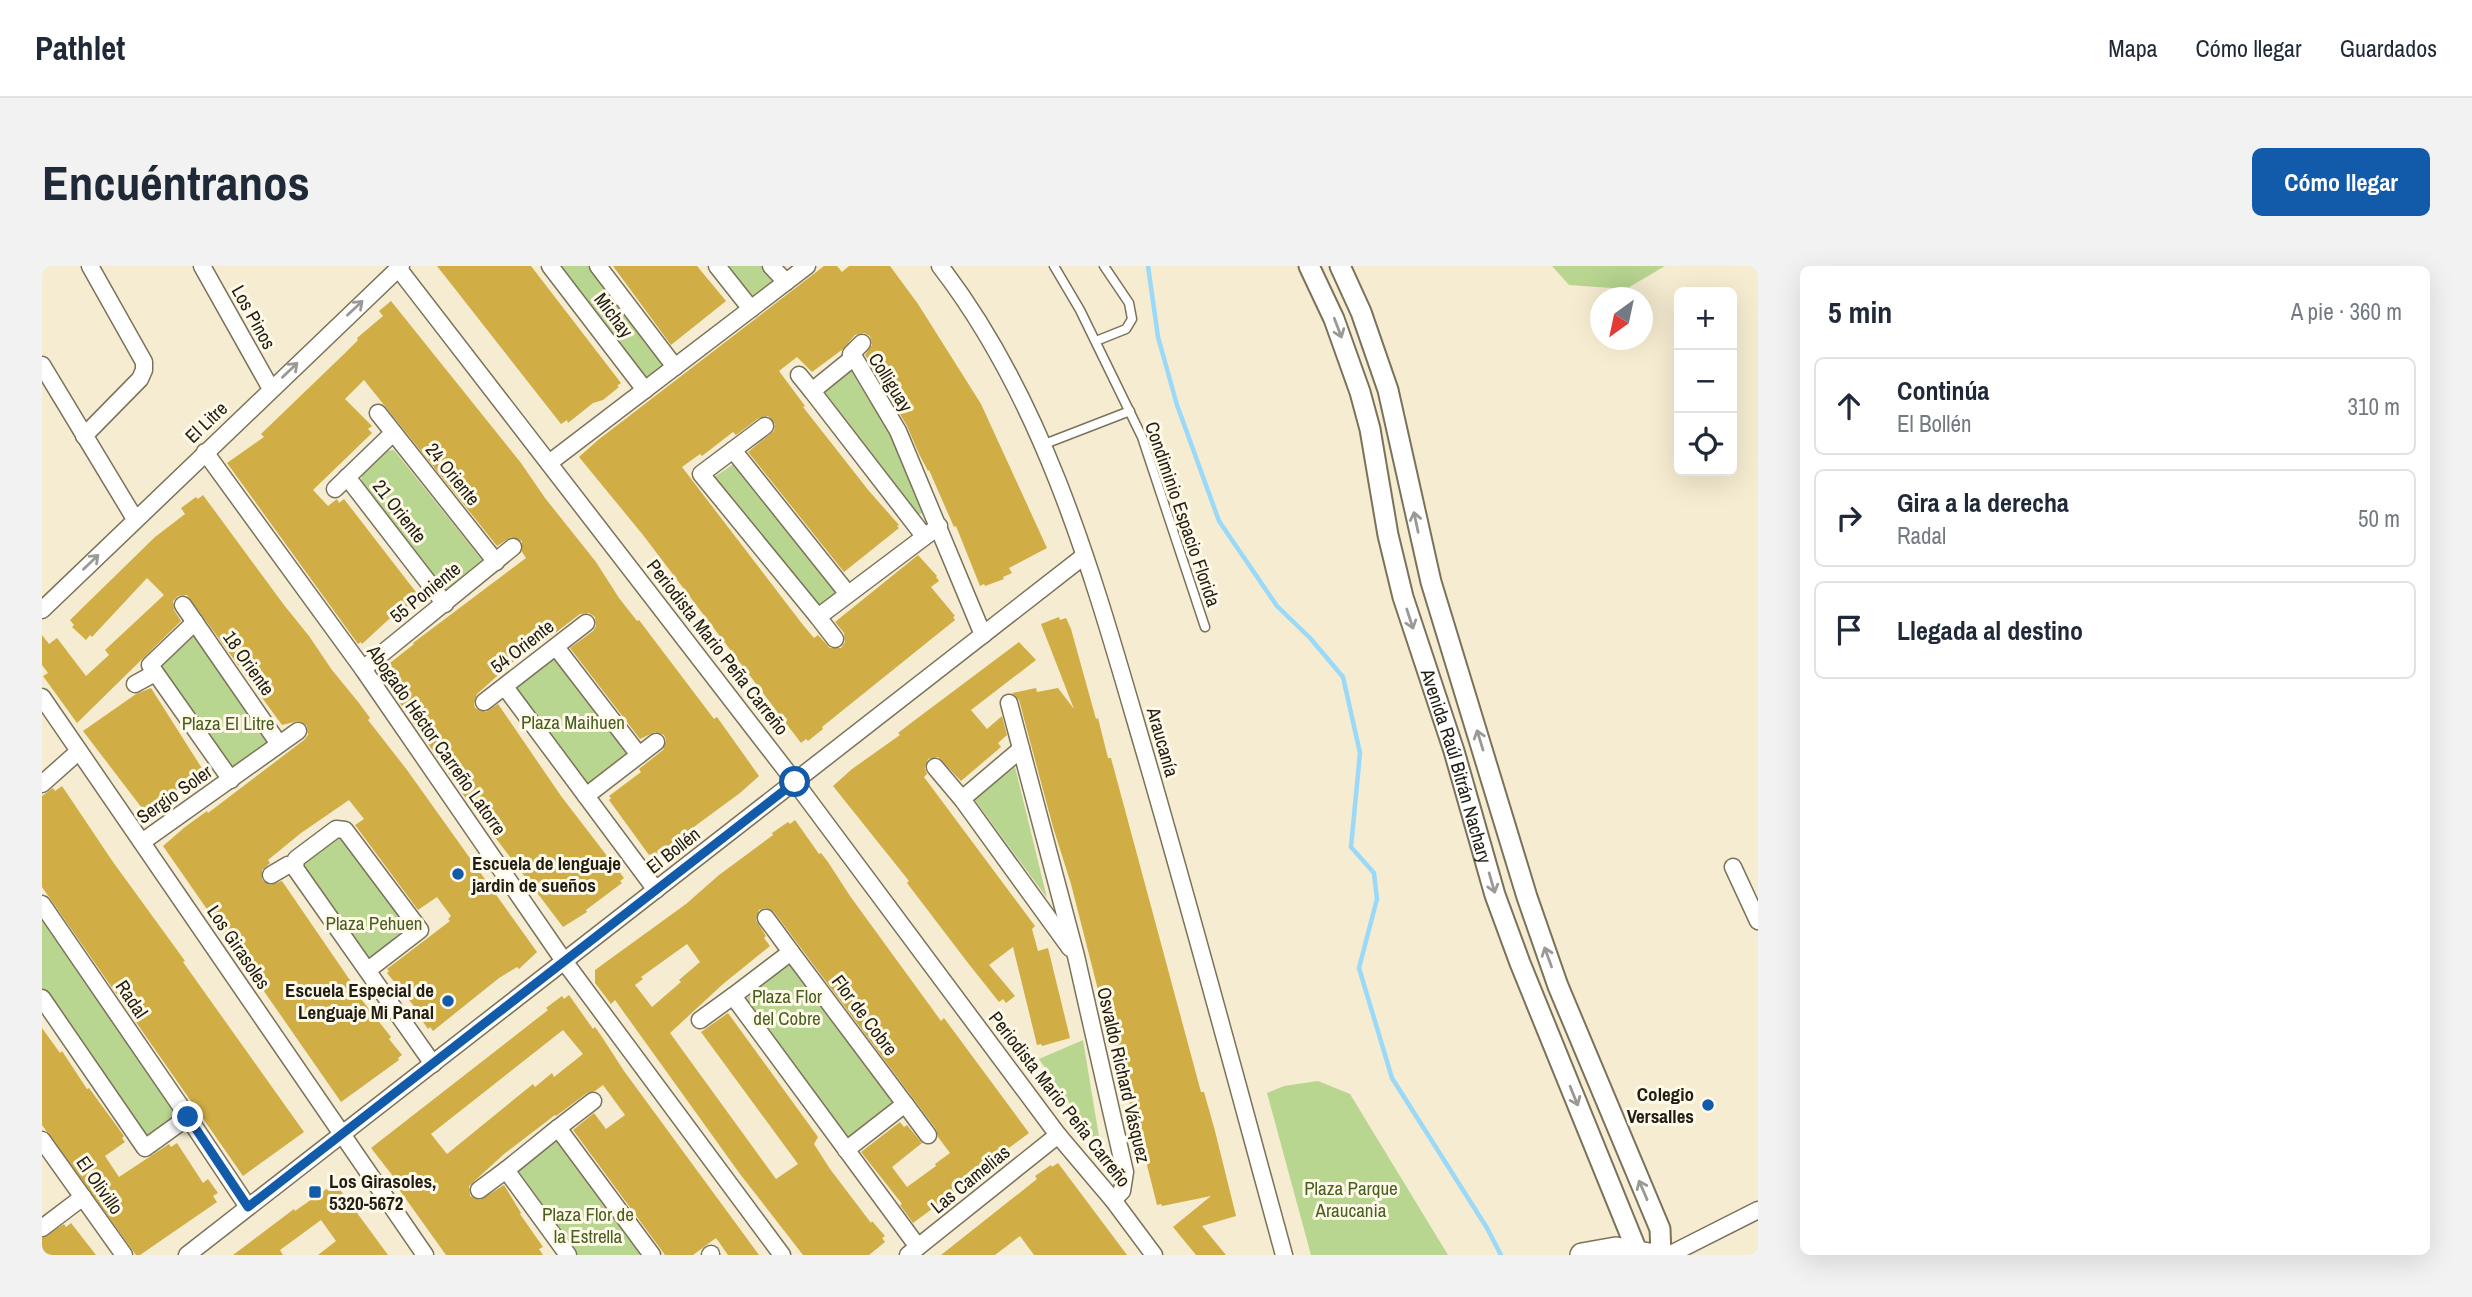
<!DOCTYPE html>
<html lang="es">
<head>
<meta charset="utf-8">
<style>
	body { margin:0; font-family:"Archivo Narrow",sans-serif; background:#f2f2f3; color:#1f2937 }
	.controls { position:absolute; right:21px; top:21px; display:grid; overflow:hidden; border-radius:10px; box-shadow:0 7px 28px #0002 }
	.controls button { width:63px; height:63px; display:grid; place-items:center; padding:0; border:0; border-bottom:2px solid #e0e1e3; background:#fff; color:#1f2937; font:35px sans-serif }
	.compass { position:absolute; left:1548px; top:21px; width:63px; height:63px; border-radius:50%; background:#fff; box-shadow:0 7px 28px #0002; rotate:213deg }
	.stop { position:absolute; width:21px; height:21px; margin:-16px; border:5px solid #115baa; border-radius:50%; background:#fff }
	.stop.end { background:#115baa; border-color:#fff; box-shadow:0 2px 7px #0008 }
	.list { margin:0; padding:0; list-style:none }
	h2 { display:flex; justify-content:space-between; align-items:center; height:91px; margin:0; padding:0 28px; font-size:30px }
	h2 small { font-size:23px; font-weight:400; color:#747a83 }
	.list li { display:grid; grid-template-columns:46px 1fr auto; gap:21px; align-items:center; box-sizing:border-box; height:98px; margin:0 14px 14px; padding:0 14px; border:2px solid #e0e1e3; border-radius:10px }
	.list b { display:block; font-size:26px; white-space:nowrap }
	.list p { margin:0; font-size:23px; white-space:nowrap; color:#747a83 }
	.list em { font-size:23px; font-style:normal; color:#747a83 }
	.icon { flex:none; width:38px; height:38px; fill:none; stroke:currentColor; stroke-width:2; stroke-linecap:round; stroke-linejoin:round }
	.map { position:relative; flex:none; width:1716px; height:989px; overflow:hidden; border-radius:10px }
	header { display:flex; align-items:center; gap:42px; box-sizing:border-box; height:98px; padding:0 35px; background:#fff; border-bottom:2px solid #e0e1e3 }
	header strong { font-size:33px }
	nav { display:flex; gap:38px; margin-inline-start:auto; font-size:24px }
	.intro { display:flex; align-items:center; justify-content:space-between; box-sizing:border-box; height:168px; padding:0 42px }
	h1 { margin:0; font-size:49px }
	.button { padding:18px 32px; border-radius:10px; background:#115baa; color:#fff; font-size:24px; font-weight:700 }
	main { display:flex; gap:42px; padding:0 42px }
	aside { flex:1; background:#fff; border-radius:10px; box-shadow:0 7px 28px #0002 }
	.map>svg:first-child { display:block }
</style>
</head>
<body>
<header>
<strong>Pathlet</strong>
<nav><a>Mapa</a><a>Cómo llegar</a><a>Guardados</a></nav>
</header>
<div class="intro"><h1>Encuéntranos</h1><a class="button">Cómo llegar</a></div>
<main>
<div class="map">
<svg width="1716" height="989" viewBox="0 0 1716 989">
	<rect width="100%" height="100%" fill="#f5ecd1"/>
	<g fill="#b8d690">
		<path d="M511,0H551L624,97L599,115Z"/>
		<path d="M680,0H723L738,16L709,36Z"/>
		<path d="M1510,0H1623L1584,23L1527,19Z"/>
		<path d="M808,103L850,172L882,246L876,249L781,127Z"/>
		<path d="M352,184L440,294L436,304L408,327L398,323L319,217L320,208L344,185Z"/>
		<path d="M693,197L796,326L776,342L671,212Z"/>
		<path d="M148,369L155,370L229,472L226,479L193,504L185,501L118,404L119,396Z"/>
		<path d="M507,393H518L589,491L550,520L543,518L473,428L474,419Z"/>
		<path d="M973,501L1005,632L932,533Z"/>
		<path d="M293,568L302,569L367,658V664L333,693H323L259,604V594Z"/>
		<path d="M0,648L138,849L101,876L0,726Z"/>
		<path d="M749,696L851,836L806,872L703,734Z"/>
		<path d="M1041,774L1059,883L997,793Z"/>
		<path d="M1276,815L1308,828L1406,989H1269L1225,827L1242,820Z"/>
		<path d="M513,873L600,989H536L475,903Z"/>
	</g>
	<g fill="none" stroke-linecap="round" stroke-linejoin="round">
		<path stroke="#9bd9f9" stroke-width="4.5" d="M1106,0L1116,71L1135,139L1177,255L1235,340L1268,372L1301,411L1318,487L1309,581L1332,607L1335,633L1317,702L1350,812L1445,962L1459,989"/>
	</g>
	<g fill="#d0ae45" fill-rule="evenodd">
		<path d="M395,0H489L579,117L575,120L577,121L561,134L551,137L526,157L525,154L519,158Z"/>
		<path d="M571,0H655L684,35L629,79Z"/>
		<path d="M782,0H795L800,6L807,0H848L876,38L939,138L1005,282L967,302L970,307L961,311L962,313L943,320L942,318L938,320L914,260L912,261L887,204L886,205L877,188L865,160L823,89L830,79L828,70L822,67L813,69L801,83L770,106L755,91L737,105L763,140L761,141L827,225L857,259L855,260L857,262L802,306L706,186L732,165L733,158L726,150L717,152L694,169L691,166L660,190L658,188L640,201L761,359L772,372L776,369L788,382H799L803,376L802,367L793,356L876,289L895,310L894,311L897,315L889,321L913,350L911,351L913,354L780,461L781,463L766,475L764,473L759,477L601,269L537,191L556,174Z"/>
		<path d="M349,35L479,197L503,232L554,296L577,332L595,355L597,354L672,453L675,451L717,510L698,527L611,591L609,588L607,589L567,534L569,532L567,530L599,506L597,503L621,484L624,474L622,469L613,466L598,473L528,382L551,365L554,360L553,351L547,347L538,348L500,377L499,375L474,393L435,428L432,437L433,442L444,446L456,438L519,530L582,612L578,615L580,617L544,644L545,646L521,661L425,534L339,410L346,404L343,401L372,378L371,377L484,292L480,286V275L469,271L455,280L322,114L303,133L330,160L326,163L330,167L271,224L286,240L295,233L297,237L302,233L377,330L373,333L375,335L346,354L320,378L319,376L316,378L185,197L222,171L219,168L302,88L316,74L315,72L341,50L337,45Z"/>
		<path d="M161,229L242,339L267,370L290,404L317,437L328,452L326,454L365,504L495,686L477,703L475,701L457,712L391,765L388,761L386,763L374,746L376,745L345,707L347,705L345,703L408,655L406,653L409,650L395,631L376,644L313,559L322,553L307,534L259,567L226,594L228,597L220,604V614L228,619L240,615L314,723L312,724L349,771L347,773L360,789L356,792L357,794L299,836L121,580L143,561L165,545L166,547L262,474L266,469L265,460L256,455L240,459L145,329L136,330L131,335L132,344L139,355L35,457L1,410L6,407L0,399V369L7,378L15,372L44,410L67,389L63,384L122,329L105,312L50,371L48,369L44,374L30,361L32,359L28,354L113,271L143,248L139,242L154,231L156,233Z"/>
		<path d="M1017,351L1018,354L1024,352L1029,363L1054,453L1056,452L1066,492H1069L1159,826H1162L1173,865L1194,950L1160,960L1184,989H1154L1131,961L1169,930L1120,940L1119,938L1115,939L1090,839H1088L1076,799L1067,758L1065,759L1029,618L1011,561L977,434L970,427L994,422L995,426L1016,422L1032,443L999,358Z"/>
		<path d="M977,376L994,394L929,444L945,463L960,450L965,469L956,477L959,481L919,515L896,491L886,493L883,502L885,508L882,511L993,660L990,663L996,685L1006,682L1028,772L1000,780L999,778L995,779L971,681L947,699L973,730L964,737L961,733L957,736L926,697L865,617L867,615L791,520L810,503L858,469L856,467L865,460Z"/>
		<path d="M109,422L161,504L157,506L158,509L127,529L128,530L121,536L122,537L106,550L41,465L94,428Z"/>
		<path d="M20,520L71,596L143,695L141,696L262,866L201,910L0,621V530L11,522L13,525Z"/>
		<path d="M753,554L777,588L779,587L786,596L808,630L899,755L902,752L987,867L956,890L958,892L941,904L944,907L927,920L925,917L871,957L858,939L860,938L819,886L858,856L862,861L865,859L880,877L850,901L865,921L894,900L893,898L908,887L896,871L894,863L732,646L724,642L717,644L714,654L724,670L722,672L728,680L681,718L628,767L734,913L756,898L659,766L686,747L776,871L772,878L788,903L829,957L830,955L843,970L840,972L843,976L827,989H761L698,908L573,734L569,738L553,717V704L644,638L677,609L731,569L730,567L746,556L748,558ZM645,678L658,696L637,714L639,716L610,741L593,719L601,713L599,711Z"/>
		<path d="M527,729L551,763L553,761L560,771L582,805L717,989H686L674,972L651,989H623L531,864L552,847L564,863L583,849L561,819L553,825L545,827L514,850L513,849L462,888L427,920L428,930L438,934L462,919L479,947L478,948L501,981L497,983L501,989H404L351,915L354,914L329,882L483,762L506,744L504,742L520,730L522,733ZM521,764L541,788L512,811L510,807L493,821L491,818L405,888L389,868Z"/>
		<path d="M0,762L18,787L20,785L45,823L47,822L82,870L80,872L83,876L63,890L77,911L127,878L129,881L135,877L161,917L166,913L176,927L171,930L175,936L98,989H94L0,859Z"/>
		<path d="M1016,897L1085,989H992L978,970L953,989H899L995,913L993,910L1009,899L1010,901Z"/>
		<path d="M293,917L346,989H276L294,975L279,954L238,984L241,989H191L252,943L253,945Z"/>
		<path d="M29,957L54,989H0V972L22,958L24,961Z"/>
	</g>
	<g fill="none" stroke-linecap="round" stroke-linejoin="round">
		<defs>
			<g id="service">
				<path d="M1012,0L1038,44L1100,171L1163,361"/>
				<path d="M1054,75L1084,63L1090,53L1087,37L1062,0"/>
				<path d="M1000,179L1088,145"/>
			</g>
			<g id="minor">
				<path d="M160,0L229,123"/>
				<path d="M508,0L603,124"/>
				<path d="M556,0L633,101"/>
				<path d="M675,0L709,43"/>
				<path d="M729,0L744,16"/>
				<path d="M898,0C1006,140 1053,317 1102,484C1151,652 1196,821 1242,989"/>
				<path d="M356,2L753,516L1016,869L1071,934L1112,989"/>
				<path d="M809,93V88L820,77"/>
				<path d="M0,99L93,253"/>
				<path d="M757,109L770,125"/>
				<path d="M336,147L454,296"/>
				<path d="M42,170L98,113L102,104V96L48,0"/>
				<path d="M691,184L723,160"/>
				<path d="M163,186L321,403L522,695L740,989"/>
				<path d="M507,197L765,0"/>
				<path d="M305,211L403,338"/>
				<path d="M293,223L351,167"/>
				<path d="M882,270L770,125L812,91L856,165L941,369"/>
				<path d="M806,328L691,184L659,208L776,351L897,260"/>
				<path d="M141,339L237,478"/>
				<path d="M0,344L359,0"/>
				<path d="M776,351L793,373"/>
				<path d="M153,356L108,399L189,514"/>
				<path d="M514,381L597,489"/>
				<path d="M321,403L471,281"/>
				<path d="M93,418L113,407"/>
				<path d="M463,421L614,624"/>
				<path d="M0,431L383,989"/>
				<path d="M442,436L544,357"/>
				<path d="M967,437L1034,690L1083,906L1080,925L1071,934"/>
				<path d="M893,501L920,533L1028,682"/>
				<path d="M0,518L37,485"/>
				<path d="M544,530L614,476"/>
				<path d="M920,533L979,483"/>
				<path d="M100,576L256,465"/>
				<path d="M1691,601L1716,655"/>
				<path d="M229,609L246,599L253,598"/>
				<path d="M0,638L146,851L103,882L0,732"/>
				<path d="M724,652L749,686"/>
				<path d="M326,704L378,664L303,564L294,563L254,593L253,602L391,798"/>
				<path d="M658,754L691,730"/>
				<path d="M863,838L886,869"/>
				<path d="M146,851L206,941"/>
				<path d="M516,862L551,835"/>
				<path d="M0,874L82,989"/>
				<path d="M804,884L863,838L749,686L691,730L876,981"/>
				<path d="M437,924L464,904"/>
				<path d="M0,962L41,931"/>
				<path d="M145,989L1042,290"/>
				<path d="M526,989L464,904L516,862L610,989"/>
				<path d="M668,989L669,988"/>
				<path d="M866,989L1016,869"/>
				<path d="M1627,989L1716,944"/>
			</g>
			<g id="tertiary">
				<path id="s1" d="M1267,0L1292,53L1318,126L1328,163L1346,269L1361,331L1412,485L1453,629L1478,697L1595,985"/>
				<path d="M1298,0L1319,46L1346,124L1389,316L1485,631L1516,720L1618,963L1619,989"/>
			</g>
			<path id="secondary" d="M1540,989L1574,983L1607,989"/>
		</defs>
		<use href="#service" stroke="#7a725a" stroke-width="11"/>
		<use href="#minor" stroke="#7a725a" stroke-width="19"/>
		<use href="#tertiary" stroke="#7a725a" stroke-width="23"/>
		<use href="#secondary" stroke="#7a725a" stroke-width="26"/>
		<use href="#service" stroke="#fff" stroke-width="8"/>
		<use href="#minor" stroke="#fff" stroke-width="16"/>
		<use href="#tertiary" stroke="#fff" stroke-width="19"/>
		<use href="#secondary" stroke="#fff" stroke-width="23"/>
	</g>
	<defs><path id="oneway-shaft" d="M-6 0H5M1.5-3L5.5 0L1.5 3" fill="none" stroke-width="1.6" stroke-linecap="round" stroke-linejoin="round" transform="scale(1.75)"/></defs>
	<g stroke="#9b9995">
		<use href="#oneway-shaft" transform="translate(313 42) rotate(-43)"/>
		<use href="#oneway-shaft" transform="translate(1296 62) rotate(69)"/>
		<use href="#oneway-shaft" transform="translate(248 104) rotate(-44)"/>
		<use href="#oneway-shaft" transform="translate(1374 256) rotate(-102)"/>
		<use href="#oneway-shaft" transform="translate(49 296) rotate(-44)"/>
		<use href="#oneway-shaft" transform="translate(1368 353) rotate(72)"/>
		<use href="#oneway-shaft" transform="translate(1438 474) rotate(-107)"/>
		<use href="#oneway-shaft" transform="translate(1450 617) rotate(74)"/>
		<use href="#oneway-shaft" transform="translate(1506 691) rotate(-110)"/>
		<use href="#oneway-shaft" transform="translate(1532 830) rotate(68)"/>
		<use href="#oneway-shaft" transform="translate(1601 924) rotate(-113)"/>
	</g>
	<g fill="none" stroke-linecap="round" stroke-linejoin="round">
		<path stroke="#115baa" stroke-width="9" d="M146,851L206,941L753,516"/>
	</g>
	<g fill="#115baa" stroke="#fff9e9" stroke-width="2.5">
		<circle cx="416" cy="608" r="7"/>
		<circle cx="406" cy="735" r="7"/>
		<circle cx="1666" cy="839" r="7"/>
		<rect x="266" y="919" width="14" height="14" rx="3.5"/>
	</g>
	<g text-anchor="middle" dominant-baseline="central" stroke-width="6" stroke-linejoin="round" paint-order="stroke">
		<g font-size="19" fill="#211d13" stroke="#fff9e9">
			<text transform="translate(572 49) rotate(53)">Michay</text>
			<text transform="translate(212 51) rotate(61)">Los Pinos</text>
			<text transform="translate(849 116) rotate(58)">Colliguay</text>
			<text transform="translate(164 156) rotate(-44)">El Litre</text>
			<text transform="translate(411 208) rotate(51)">24 Oriente</text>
			<text transform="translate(358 245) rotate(52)">21 Oriente</text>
			<text transform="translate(1141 248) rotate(71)">Condiminio Espacio Florida</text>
			<text transform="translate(383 326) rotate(-39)">55 Poniente</text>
			<text transform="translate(480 380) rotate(-38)">54 Oriente</text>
			<text transform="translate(676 381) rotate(52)">Periodista Mario Peña Carreño</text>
			<text transform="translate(207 397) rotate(55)">18 Oriente</text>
			<text transform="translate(395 474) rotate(55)">Abogado Héctor Carreño Latorre</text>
			<text transform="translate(1121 476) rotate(74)">Araucanía</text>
			<text stroke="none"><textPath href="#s1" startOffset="523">Avenida Raúl Bitrán Nachary</textPath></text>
			<text transform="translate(132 528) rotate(-35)">Sergio Soler</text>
			<text transform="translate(631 584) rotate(-38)">El Bollén</text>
			<text transform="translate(197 681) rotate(56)">Los Girasoles</text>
			<text transform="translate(90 733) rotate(56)">Radal</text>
			<text transform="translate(823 749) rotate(53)">Flor de Cobre</text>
			<text transform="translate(1082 809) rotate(77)">Osvaldo Richard Vásquez</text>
			<text transform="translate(1018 833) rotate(52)">Periodista Mario Peña Carreño</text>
			<text transform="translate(928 913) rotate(-39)">Las Camelias</text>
			<text transform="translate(58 919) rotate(55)">El Olivillo</text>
		</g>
		<g font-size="19" fill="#485f1f" stroke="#fff9e9">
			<text x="531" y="456">Plaza Maihuen</text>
			<text x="186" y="457">Plaza El Litre</text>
			<text x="332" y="657">Plaza Pehuen</text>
			<text x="745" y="730">Plaza Flor<tspan x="745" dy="22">del Cobre</tspan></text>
			<text x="1309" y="922">Plaza Parque<tspan x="1309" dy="22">Araucania</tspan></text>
			<text x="546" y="948">Plaza Flor de<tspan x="546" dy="22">la Estrella</tspan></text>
		</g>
		<g font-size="19" font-weight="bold" fill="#211d13" stroke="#fff9e9" text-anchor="start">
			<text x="430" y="597">Escuela de lenguaje<tspan x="430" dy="22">jardin de sueños</tspan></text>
			<text x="392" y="724" text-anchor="end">Escuela Especial de<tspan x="392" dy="22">Lenguaje Mi Panal</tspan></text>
			<text x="1652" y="828" text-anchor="end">Colegio<tspan x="1652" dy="22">Versalles</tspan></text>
			<text x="287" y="915">Los Girasoles,<tspan x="287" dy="22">5320-5672</tspan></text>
		</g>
	</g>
</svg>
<div class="controls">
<button>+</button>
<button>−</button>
<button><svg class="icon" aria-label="locate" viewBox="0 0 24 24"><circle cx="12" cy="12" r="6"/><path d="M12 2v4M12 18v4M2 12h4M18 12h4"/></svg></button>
</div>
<svg class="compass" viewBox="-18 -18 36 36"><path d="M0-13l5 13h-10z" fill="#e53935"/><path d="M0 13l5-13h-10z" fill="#747a83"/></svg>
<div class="stop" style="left:753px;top:516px"></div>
<div class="stop end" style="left:146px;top:851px"></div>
</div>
<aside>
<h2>5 min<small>A pie · 360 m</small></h2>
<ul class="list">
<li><svg class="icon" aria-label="ahead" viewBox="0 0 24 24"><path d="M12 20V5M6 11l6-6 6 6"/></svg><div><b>Continúa</b><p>El Bollén</p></div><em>310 m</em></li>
<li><svg class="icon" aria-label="right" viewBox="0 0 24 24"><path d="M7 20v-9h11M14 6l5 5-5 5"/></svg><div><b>Gira a la derecha</b><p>Radal</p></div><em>50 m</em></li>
<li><svg class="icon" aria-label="arrive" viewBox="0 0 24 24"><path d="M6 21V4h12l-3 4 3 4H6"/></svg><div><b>Llegada al destino</b></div></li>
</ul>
</aside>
</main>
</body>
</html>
